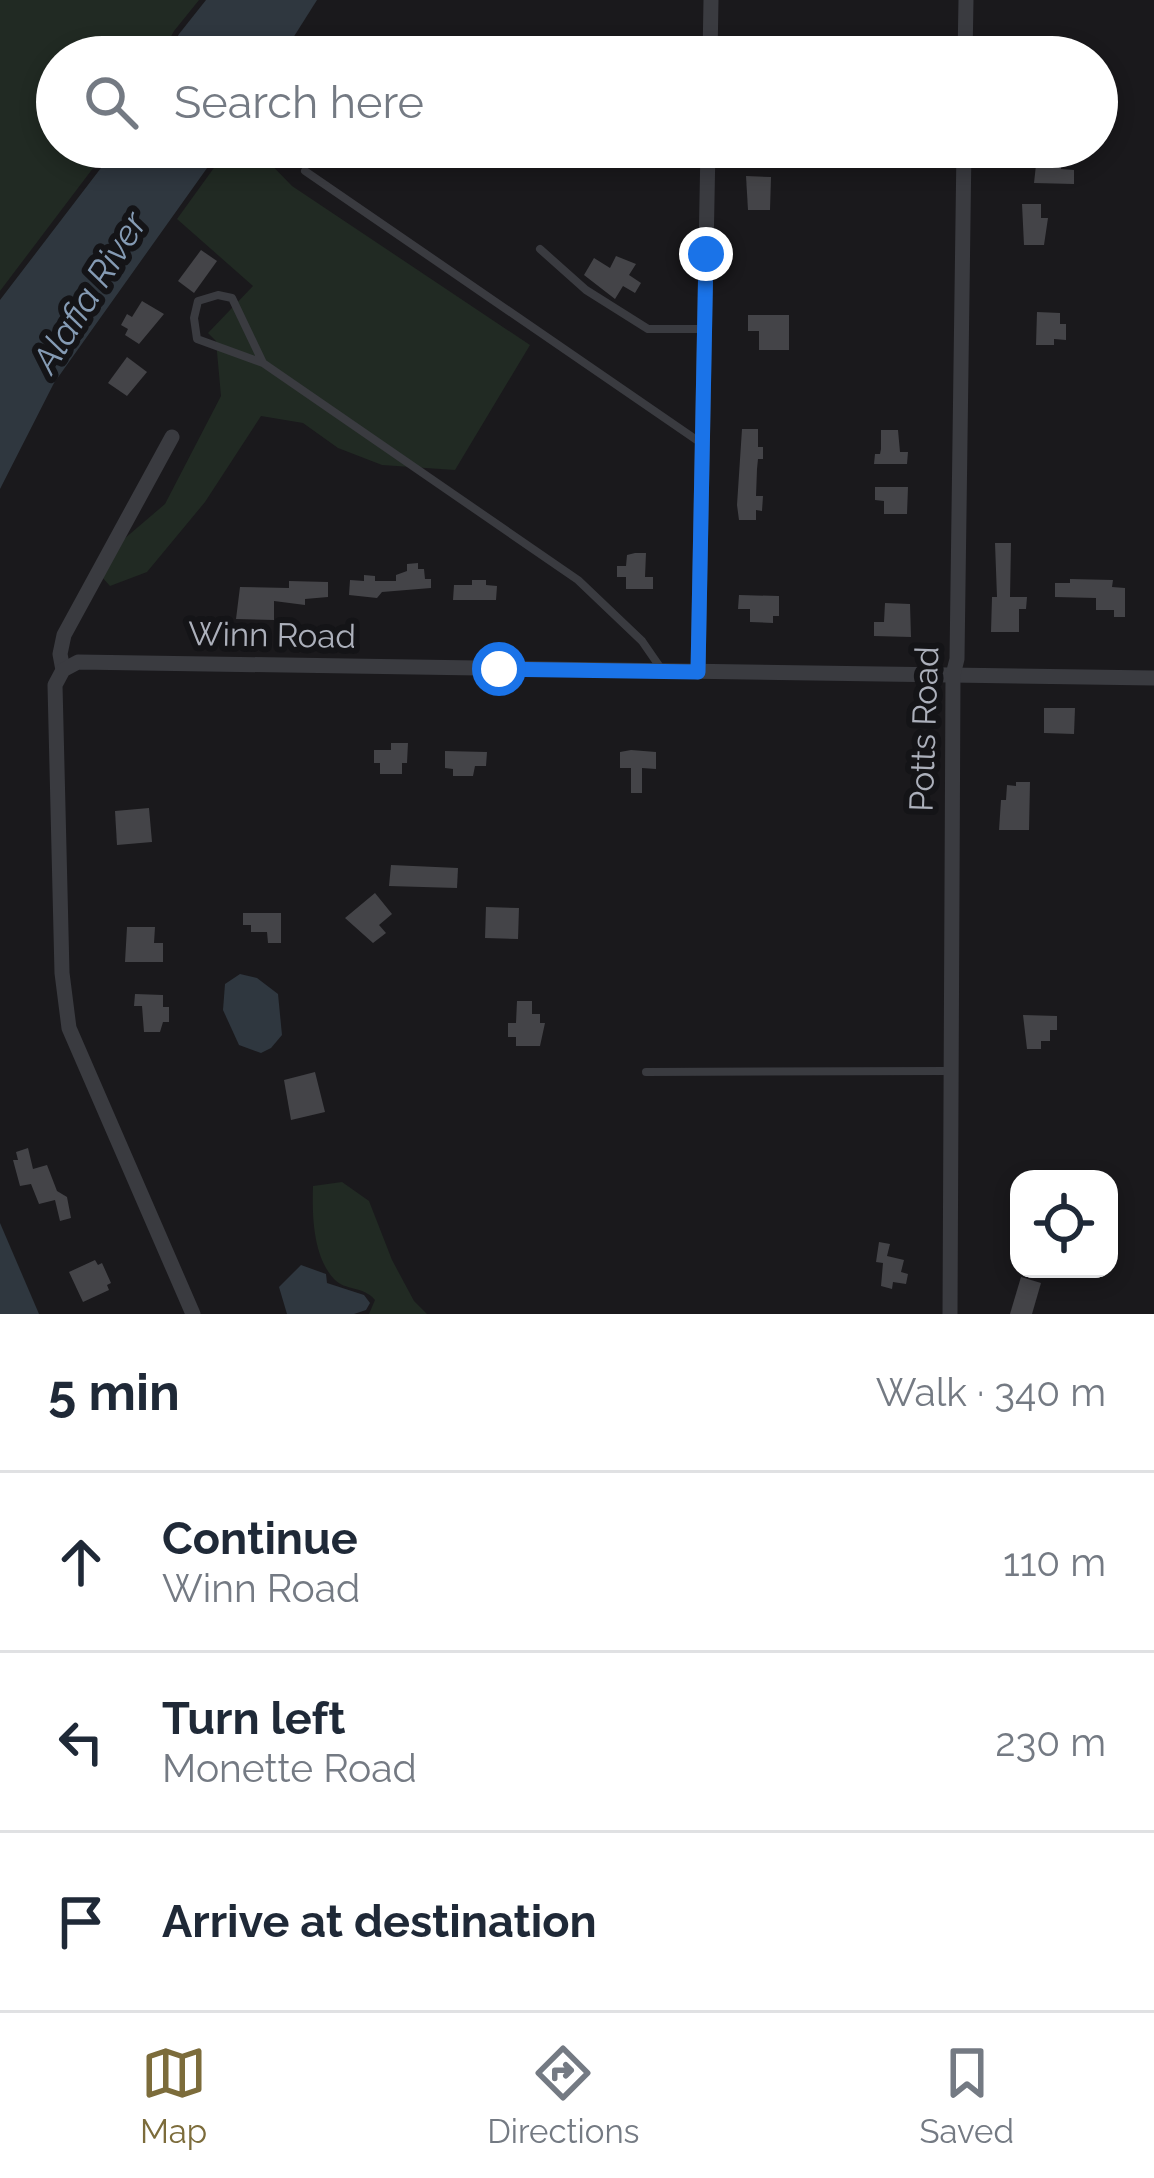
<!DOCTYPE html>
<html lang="en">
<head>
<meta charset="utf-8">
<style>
	body { margin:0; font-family:Raleway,sans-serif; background:#f6f6f7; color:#1f2937 }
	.controls { position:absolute; right:36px; bottom:36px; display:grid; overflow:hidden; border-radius:24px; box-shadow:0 6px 18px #0003 }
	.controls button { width:108px; height:108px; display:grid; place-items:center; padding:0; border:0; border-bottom:3px solid #e0e1e3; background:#fff; color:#1f2937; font:60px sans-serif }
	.stop { position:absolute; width:36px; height:36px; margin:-27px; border:9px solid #1a73e8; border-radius:50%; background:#fff }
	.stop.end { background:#1a73e8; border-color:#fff; box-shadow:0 3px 12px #0008 }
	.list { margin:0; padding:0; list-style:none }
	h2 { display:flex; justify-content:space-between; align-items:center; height:156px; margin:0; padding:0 48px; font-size:51px }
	h2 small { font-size:39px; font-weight:400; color:#747a83 }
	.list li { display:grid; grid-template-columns:78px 1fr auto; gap:36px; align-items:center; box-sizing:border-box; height:180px; padding:0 48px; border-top:3px solid #e0e1e3 }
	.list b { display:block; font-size:45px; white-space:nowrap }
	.list p { margin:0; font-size:39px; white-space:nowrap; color:#747a83 }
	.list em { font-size:39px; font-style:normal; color:#747a83 }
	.icon { flex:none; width:66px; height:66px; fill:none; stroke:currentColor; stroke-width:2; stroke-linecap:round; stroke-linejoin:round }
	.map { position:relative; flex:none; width:1154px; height:1314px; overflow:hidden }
	.search { position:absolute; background:#fff; box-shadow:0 6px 18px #0003; left:36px; right:36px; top:36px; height:132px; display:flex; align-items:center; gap:30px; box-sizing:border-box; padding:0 42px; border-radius:66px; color:#747a83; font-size:45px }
	.sheet { height:696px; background:#fff }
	nav { display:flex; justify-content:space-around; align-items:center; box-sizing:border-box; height:168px; border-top:3px solid #e0e1e3; background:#fff; font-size:33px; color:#747a83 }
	nav a { display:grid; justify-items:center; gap:6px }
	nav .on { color:#7c6c3b }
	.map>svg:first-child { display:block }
</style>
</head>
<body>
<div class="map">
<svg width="1154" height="1314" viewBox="0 0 1154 1314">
	<rect width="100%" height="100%" fill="#1a191c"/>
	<g fill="#212a23">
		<path d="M0,0H199L174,31L160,57H57V147H109L0,291Z"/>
		<path d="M229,147H254L292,186L530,345L455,470L382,465L338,448L303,423L261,416L205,502L147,572L110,586L101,576L117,545L165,504L221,396L216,341L208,333L253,286L177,219Z"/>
		<path d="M342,1182L369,1201L392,1260L414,1301L427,1314H369L375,1300C364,1286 345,1291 334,1279C313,1256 312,1216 313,1186Z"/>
	</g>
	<g fill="#2f373f">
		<path d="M206,0H317L281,57H166L179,34Z"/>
		<path d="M117,147H222L54,383L0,489V300Z"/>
		<path d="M240,974L257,978L278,994L282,1035L271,1048L261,1053L239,1045L223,1010L225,984Z"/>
		<path d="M0,1223L39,1314H0Z"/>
		<path d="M301,1265L326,1274L327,1283L364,1295L370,1303L366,1310L354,1314H287L279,1287Z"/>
	</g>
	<g fill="#444448">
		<path d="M1038,147H1061V169L1074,170V184L1034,183Z"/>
		<path d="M746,176L771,177L770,210H748Z"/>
		<path d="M1022,204H1041V218H1048L1044,245H1024Z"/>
		<path d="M201,250L217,261L194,293L178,281Z"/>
		<path d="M616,256L636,264L629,275L641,283L635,293L623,286L615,299L584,275L594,258L610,268Z"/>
		<path d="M142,301L164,314L139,344L125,335L128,329L121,325L127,314L132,317Z"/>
		<path d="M1037,312L1060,313V324H1066V340L1054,339V345H1036Z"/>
		<path d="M748,315H789V350H759V331H748Z"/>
		<path d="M127,357L147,372L127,396L108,383Z"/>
		<path d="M742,429H758V447H763V459H758L757,469L756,496H763L762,511L756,510V520H739L737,505Z"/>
		<path d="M881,430H898L900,452H908L907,464H874L875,454H880L881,449Z"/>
		<path d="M875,487H908L907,514H884V501L875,500Z"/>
		<path d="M995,543H1011L1010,597H1027L1026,609H1019V632H991L992,597H997Z"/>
		<path d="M635,553H646L645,577H653V589H626V577H617V566H626L627,555Z"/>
		<path d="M418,563V569H424L425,579H431V588L382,592L377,598L349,595L350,580L364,581V575L375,576V581H396V575L407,571V564Z"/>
		<path d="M1070,579L1113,580L1112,587L1125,588V617H1114V610H1096V598L1055,597V583H1070Z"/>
		<path d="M472,580H486V585L497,586L496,600H453L454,585H472Z"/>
		<path d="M289,581L328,582V597L305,599V605L274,601V620L236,619L240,587L289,588Z"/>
		<path d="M739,595L779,596V616H773V623L750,622V609H738Z"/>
		<path d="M885,603L910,604L911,637L874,636V622H884Z"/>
		<path d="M1044,708H1075L1074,734L1044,733Z"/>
		<path d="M391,743H408L407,763H402V774H380V763H374V750H391Z"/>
		<path d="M631,750L656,752V769L642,768V793H631V768H620V752Z"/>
		<path d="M445,751L487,752L486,766H475L473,776H453V769L445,768Z"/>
		<path d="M1016,782H1030L1029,830H999L1001,800H1006L1007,785L1016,786Z"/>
		<path d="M149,808L152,842L117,845L115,811Z"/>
		<path d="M391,865L458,868L457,888L389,886Z"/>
		<path d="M375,893L392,914L379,925L386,933L373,943L345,918Z"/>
		<path d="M486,907L519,908L518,939L485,938Z"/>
		<path d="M243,913H281V943H268L267,932H251V925H243Z"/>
		<path d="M127,927H155L154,943H163V962H125Z"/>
		<path d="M135,994L163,995V1007H169V1022H163L160,1032H144L142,1006H134Z"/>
		<path d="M517,1001H532V1014H540V1023H545L540,1046H516V1037H508V1023H516Z"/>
		<path d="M1023,1015L1057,1016V1030H1050V1041H1041V1049H1027Z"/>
		<path d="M315,1072L325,1112L291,1120L284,1080Z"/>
		<path d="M28,1148L33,1169L47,1165L57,1191L67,1197L71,1218L60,1221L55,1200L39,1204L31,1184L20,1186L13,1160H18L16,1152Z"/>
		<path d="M879,1242L890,1244L887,1256L904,1260L901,1272L908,1274L906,1284L893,1282L892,1289L881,1286L883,1263L876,1262Z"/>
		<path d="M95,1260L98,1265L102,1263L111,1283L107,1285L109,1290L83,1302L69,1272Z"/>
		<path d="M1021,1277L1041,1283L1032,1314H1010Z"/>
	</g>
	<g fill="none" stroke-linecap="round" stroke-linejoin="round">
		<g stroke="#3a3b40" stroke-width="8">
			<path d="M305,171L701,443"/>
			<path d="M540,249L586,290L648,329H703"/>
			<path d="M263,363L197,339L194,318L198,301L218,295L232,298L263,363L578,580L642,641L662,670"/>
			<path d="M646,1072L949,1071"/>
		</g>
		<g stroke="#3a3b40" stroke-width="15">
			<path d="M710,57L711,0"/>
			<path d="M965,57L966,0"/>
			<path d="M63,670L60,654L64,635L172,437"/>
			<path d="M698,672L708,147"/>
			<path d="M193,1314L69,1028L62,973L55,685L63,670L78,662L1154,678"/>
			<path d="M950,1314L953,675L957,659L964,147"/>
		</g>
	</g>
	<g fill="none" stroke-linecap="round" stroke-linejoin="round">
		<path stroke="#1a73e8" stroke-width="15" d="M499,669L698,672L706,254"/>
	</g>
	<g text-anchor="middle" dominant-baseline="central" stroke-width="12" stroke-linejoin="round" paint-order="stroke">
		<g font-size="33" fill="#acb0bb" stroke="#141417">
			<text transform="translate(272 635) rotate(1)">Winn Road</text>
			<text transform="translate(924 729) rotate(-88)">Potts Road</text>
		</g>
		<g font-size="36" font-style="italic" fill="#859bb4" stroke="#141417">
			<text transform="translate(89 292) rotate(-58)">Alafia River</text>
		</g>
	</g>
</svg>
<div class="controls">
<button><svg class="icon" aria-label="locate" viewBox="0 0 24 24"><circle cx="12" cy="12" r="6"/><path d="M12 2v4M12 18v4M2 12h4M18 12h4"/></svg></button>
</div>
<div class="stop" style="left:499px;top:669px"></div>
<div class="stop end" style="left:706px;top:254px"></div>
<div class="search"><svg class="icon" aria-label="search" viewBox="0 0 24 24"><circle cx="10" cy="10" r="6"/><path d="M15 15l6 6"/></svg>Search here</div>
</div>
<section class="sheet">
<h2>5 min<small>Walk · 340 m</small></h2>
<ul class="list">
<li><svg class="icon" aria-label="ahead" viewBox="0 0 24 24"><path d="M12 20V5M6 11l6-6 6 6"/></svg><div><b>Continue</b><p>Winn Road</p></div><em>110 m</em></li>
<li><svg class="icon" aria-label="left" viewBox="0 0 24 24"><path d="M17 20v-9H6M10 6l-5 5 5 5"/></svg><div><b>Turn left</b><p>Monette Road</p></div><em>230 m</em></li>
<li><svg class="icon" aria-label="arrive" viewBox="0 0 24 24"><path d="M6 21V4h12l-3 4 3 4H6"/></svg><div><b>Arrive at destination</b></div></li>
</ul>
</section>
<nav>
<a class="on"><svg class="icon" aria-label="map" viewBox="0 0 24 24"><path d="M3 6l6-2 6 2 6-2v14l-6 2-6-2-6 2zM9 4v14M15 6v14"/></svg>Map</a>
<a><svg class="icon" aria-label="directions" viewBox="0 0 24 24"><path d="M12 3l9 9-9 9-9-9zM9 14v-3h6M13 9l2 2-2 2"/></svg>Directions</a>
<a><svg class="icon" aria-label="saved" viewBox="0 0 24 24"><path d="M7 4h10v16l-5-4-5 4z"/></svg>Saved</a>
</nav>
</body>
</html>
